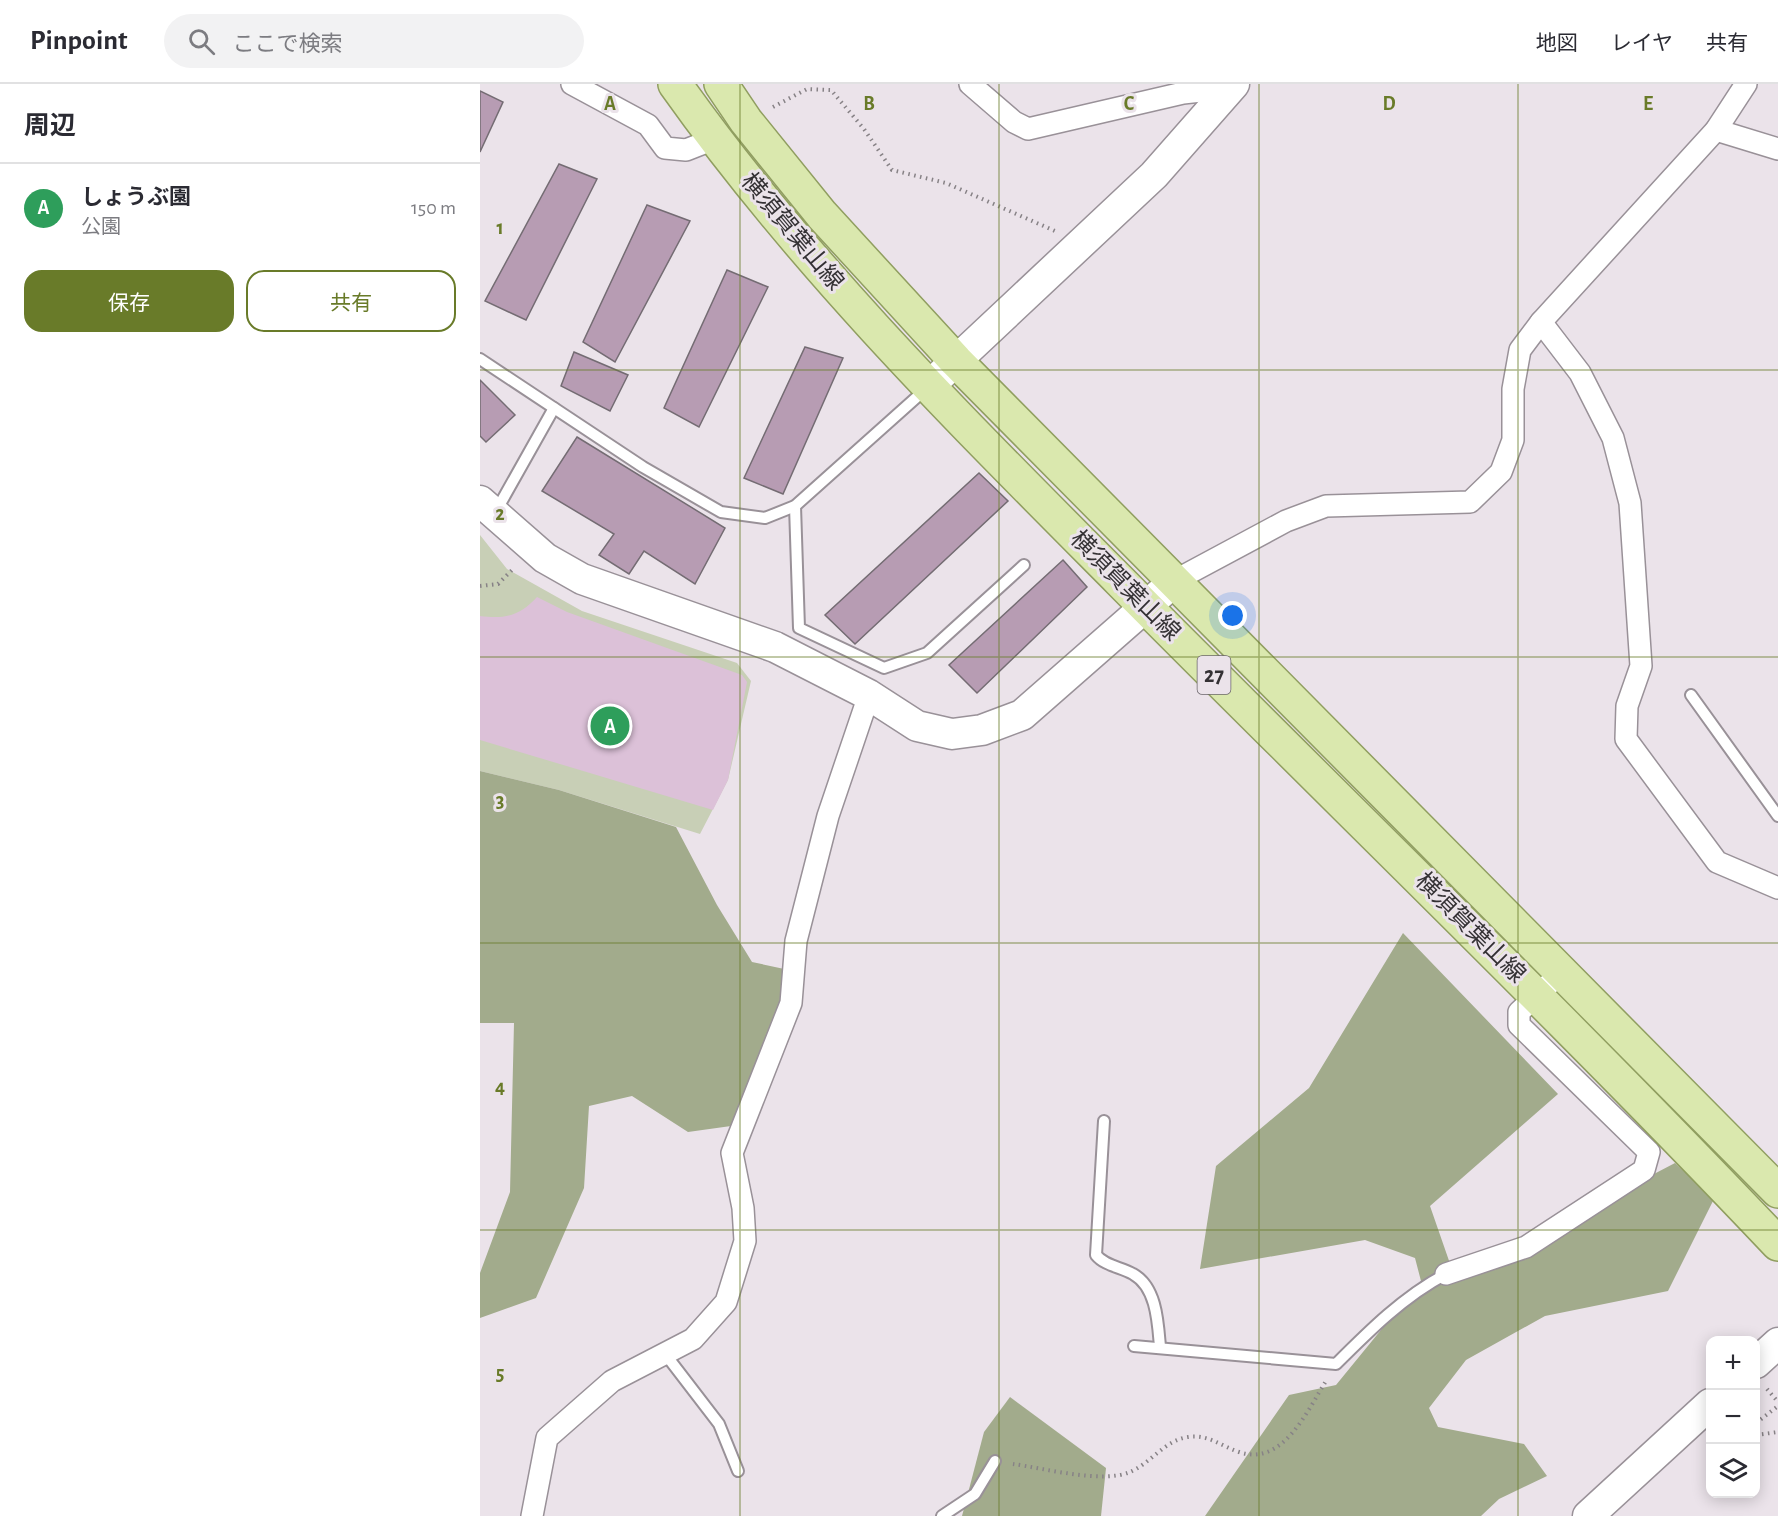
<!DOCTYPE html>
<html lang="ja">
<head>
<meta charset="utf-8">
<style>
	body { margin:0; font-family:"Alegreya Sans","Noto Sans JP",sans-serif; background:#f2f2f3; color:#2b2b33 }
	.controls { position:absolute; right:18px; bottom:18px; display:grid; overflow:hidden; border-radius:12px; box-shadow:0 3px 15px #0003 }
	.controls button { width:54px; height:54px; display:grid; place-items:center; padding:0; border:0; border-bottom:2px solid #e1e1e2; background:#fff; color:#2b2b33; font:30px sans-serif }
	.you { position:absolute; left:753px; top:532px; width:21px; height:21px; margin:-15px; border:4px solid #fff; border-radius:50%; background:#1a73e8; box-shadow:0 0 0 9px #1a73e833 }
	.badge { display:grid; place-items:center; width:39px; height:39px; border-radius:50%; background:#697b29; color:#fff; font-size:20px; font-weight:700 }
	.pin { position:absolute; translate:-50% -50%; border:3px solid #fff; box-shadow:0 2px 6px #0006 }
	.list { margin:0; padding:0; list-style:none }
	h2 { display:flex; justify-content:space-between; align-items:center; height:78px; margin:0; padding:0 24px; font-size:26px }
	h2 small { font-size:20px; font-weight:400; color:#7c7c81 }
	.list li { display:grid; grid-template-columns:39px 1fr auto; gap:18px; align-items:center; box-sizing:border-box; height:90px; padding:0 24px; border-top:2px solid #e1e1e2 }
	.list b { display:block; font-size:22px; white-space:nowrap }
	.list p { margin:0; font-size:20px; white-space:nowrap; color:#7c7c81 }
	.list em { font-size:20px; font-style:normal; color:#7c7c81 }
	.actions { display:flex; gap:12px; padding:18px 24px }
	.actions a { flex:1; padding:14px 0; border:2px solid #697b29; border-radius:18px; text-align:center; font-size:21px; color:#697b29 }
	.actions .main { background:#697b29; color:#fff }
	.icon { flex:none; width:33px; height:33px; fill:none; stroke:currentColor; stroke-width:2; stroke-linecap:round; stroke-linejoin:round }
	.map { position:relative; flex:none; width:1298px; height:1432px; overflow:hidden }
	header { display:flex; align-items:center; gap:36px; box-sizing:border-box; height:84px; padding:0 30px; background:#fff; border-bottom:2px solid #e1e1e2 }
	header strong { font-size:28px }
	nav { display:flex; gap:33px; margin-inline-start:auto; font-size:21px }
	.search { width:420px; height:54px; background:#f2f2f3; display:flex; align-items:center; gap:15px; box-sizing:border-box; padding:0 21px; border-radius:33px; color:#7c7c81; font-size:22px }
	main { display:flex }
	aside { flex:1; background:#fff }
	.map>svg:first-child { display:block }
</style>
</head>
<body>
<header>
<strong>Pinpoint</strong>
<div class="search"><svg class="icon" aria-label="search" viewBox="0 0 24 24"><circle cx="10" cy="10" r="6"/><path d="M15 15l6 6"/></svg>ここで検索</div>
<nav><a>地図</a><a>レイヤ</a><a>共有</a></nav>
</header>
<main>
<aside>
<h2>周辺<small></small></h2>
<ul class="list">
<li><span class="badge" style="background:#2e9e5b">A</span><div><b>しょうぶ園</b><p>公園</p></div><em>150 m</em></li>
</ul>
<div class="actions"><a class="main">保存</a><a>共有</a></div>
</aside>
<div class="map">
<svg width="1298" height="1432" viewBox="0 0 1298 1432">
	<rect width="100%" height="100%" fill="#ebe3ea"/>
	<path fill="#c8cfb6" d="M0,451L27,485L102,527L257,579L271,597L248,696L220,750L79,706L0,687Z"/>
	<g fill="#a2ab8c">
		<path d="M0,687L79,706L196,743L237,821L272,878L323,889L294,966L251,1042L208,1048L152,1012L109,1022L104,1104L56,1214L0,1234V1189L30,1108L34,939H0Z"/>
		<path d="M923,849L1078,1010L950,1122L975,1194L1195,1079L1234,1115L1188,1207L1065,1232L986,1276L949,1324L958,1343L1044,1360L1067,1392L1019,1415L1001,1432H725L809,1311L856,1301L941,1197L935,1174L885,1156L720,1185L736,1082L829,1004Z"/>
		<path d="M530,1313L626,1384L621,1432H482L504,1348Z"/>
	</g>
	<path fill="#dcc1d8" d="M57,513L87,528L262,591L267,598L248,696L233,726L0,656V532C25,535 40,532 57,513Z"/>
	<g fill="#b79cb3" stroke="#746c73" stroke-width="1.5">
		<path d="M0,7L23,18L0,68Z"/>
		<path d="M79,80L117,95L46,236L5,217Z"/>
		<path d="M167,121L210,137L135,278L103,258Z"/>
		<path d="M247,186L288,203L219,343L184,324Z"/>
		<path d="M325,263L363,274L303,410L264,394Z"/>
		<path d="M94,268L148,291L130,327L81,302Z"/>
		<path d="M0,296L35,331L6,358L0,352Z"/>
		<path d="M97,353L245,444L215,500L164,467L149,490L119,471L134,450L62,407Z"/>
		<path d="M499,389L528,417L375,560L345,531Z"/>
		<path d="M583,476L607,503L497,609L469,581Z"/>
	</g>
	<g fill="none" stroke-linecap="round" stroke-linejoin="round">
		<defs>
			<g id="lane">
				<path d="M0,275L163,383L241,428L285,434L315,422L447,304"/>
				<path d="M315,422L319,544L404,584L447,569L544,481"/>
				<path d="M15,429L74,324"/>
				<path d="M1211,611L1298,732"/>
				<path d="M624,1037L616,1171C625,1182 641,1183 653,1190C677,1203 678,1240 680,1263"/>
				<path d="M654,1262L856,1280C889,1247 924,1212 966,1190"/>
				<path d="M186,1271L239,1340L258,1387"/>
				<path d="M462,1432L495,1410L515,1377"/>
			</g>
			<g id="street">
				<path d="M92,0L168,41L185,64L206,66L234,55"/>
				<path d="M490,0L534,38L548,45L703,9L748,4L746,0"/>
				<path d="M1266,0L1236,46L1061,238L1100,289L1133,354L1150,419L1161,582L1147,622L1146,655L1237,778L1298,804"/>
				<path d="M1236,46L1298,65"/>
				<path d="M696,496L806,437L846,422L990,418L1021,388L1033,356V305L1040,266L1061,238"/>
				<path d="M966,1190L1046,1163L1164,1086L1169,1068L1039,941V928L1082,888"/>
				<path d="M52,1432L67,1354L132,1297L213,1255L246,1218L265,1157L263,1124L252,1069L311,919L316,857L348,732L389,611"/>
			</g>
			<g id="secondary">
				<path d="M448,303L674,91L754,0"/>
				<path d="M0,417L65,474L102,495L295,563L389,611L437,642L472,650L502,646L542,631L696,496"/>
				<path d="M1276,1279L1298,1259"/>
				<path d="M1108,1432L1230,1320"/>
			</g>
			<g id="primary">
				<path d="M195,0C324,182 483,339 640,497C859,718 1084,934 1298,1160"/>
				<path d="M241,0L266,37L342,131L476,277L1298,1107"/>
			</g>
		</defs>
		<use href="#lane" stroke="#999198" stroke-width="14"/>
		<use href="#street" stroke="#999198" stroke-width="24"/>
		<use href="#secondary" stroke="#999198" stroke-width="33"/>
		<use href="#primary" stroke="#909e60" stroke-width="36"/>
		<g stroke="#878286" stroke-width="4" stroke-dasharray="1.5 4.5" stroke-linecap="butt">
			<path d="M293,23L327,5L351,6L384,45L412,86L466,99L575,147"/>
			<path d="M0,502L18,500L34,484"/>
			<path d="M1287,1305L1298,1318"/>
			<path d="M1276,1339L1298,1322"/>
			<path d="M1276,1351L1298,1348"/>
			<path d="M533,1380C563,1384 622,1400 650,1388C671,1379 685,1356 708,1353C728,1350 741,1362 759,1368C803,1383 827,1327 846,1297"/>
		</g>
		<use href="#lane" stroke="#fff" stroke-width="10"/>
		<use href="#street" stroke="#fff" stroke-width="21"/>
		<use href="#secondary" stroke="#fff" stroke-width="30"/>
		<use href="#primary" stroke="#dae8ae" stroke-width="33"/>
	</g>
	<path fill="none" stroke="#697b29" stroke-width="1.5" stroke-opacity="0.55" d="M260,0V1432M519,0V1432M779,0V1432M1038,0V1432M0,286H1298M0,573H1298M0,859H1298M0,1146H1298"/>
	<g text-anchor="middle" dominant-baseline="central" stroke-width="6" stroke-linejoin="round" paint-order="stroke">
		<rect fill="#ebe3ea" stroke="#6b666b" stroke-width="1.5" x="717.5" y="572" width="33" height="38" rx="4.5"/>
		<g font-size="22" font-weight="bold" fill="#343134">
			<text x="734" y="591">27</text>
		</g>
		<g font-size="24" fill="#343134" stroke="#ebe3ea">
			<text transform="translate(312 148) rotate(50)">横須賀葉山線</text>
			<text transform="translate(645 502) rotate(45)">横須賀葉山線</text>
			<text transform="translate(990 844) rotate(45)">横須賀葉山線</text>
		</g>
	</g>
	<g font-size="20" text-anchor="middle" font-weight="bold" fill="#697b29" stroke="#ebe3ea" stroke-width="6" stroke-linejoin="round" paint-order="stroke">
		<text x="130" y="26">A</text>
		<text x="389" y="26">B</text>
		<text x="649" y="26">C</text>
		<text x="909" y="26">D</text>
		<text x="1168" y="26">E</text>
		<text x="20" y="150">1</text>
		<text x="20" y="436">2</text>
		<text x="20" y="723">3</text>
		<text x="20" y="1009">4</text>
		<text x="20" y="1296">5</text>
	</g>
</svg>
<div class="controls">
<button>+</button>
<button>−</button>
<button><svg class="icon" aria-label="layers" viewBox="0 0 24 24"><path d="M12 4l9 5-9 5-9-5zM3 14l9 5 9-5"/></svg></button>
</div>
<div class="you"></div>
<div class="pin badge" style="left:130px;top:642px;background:#2e9e5b">A</div>
</div>
</main>
</body>
</html>
